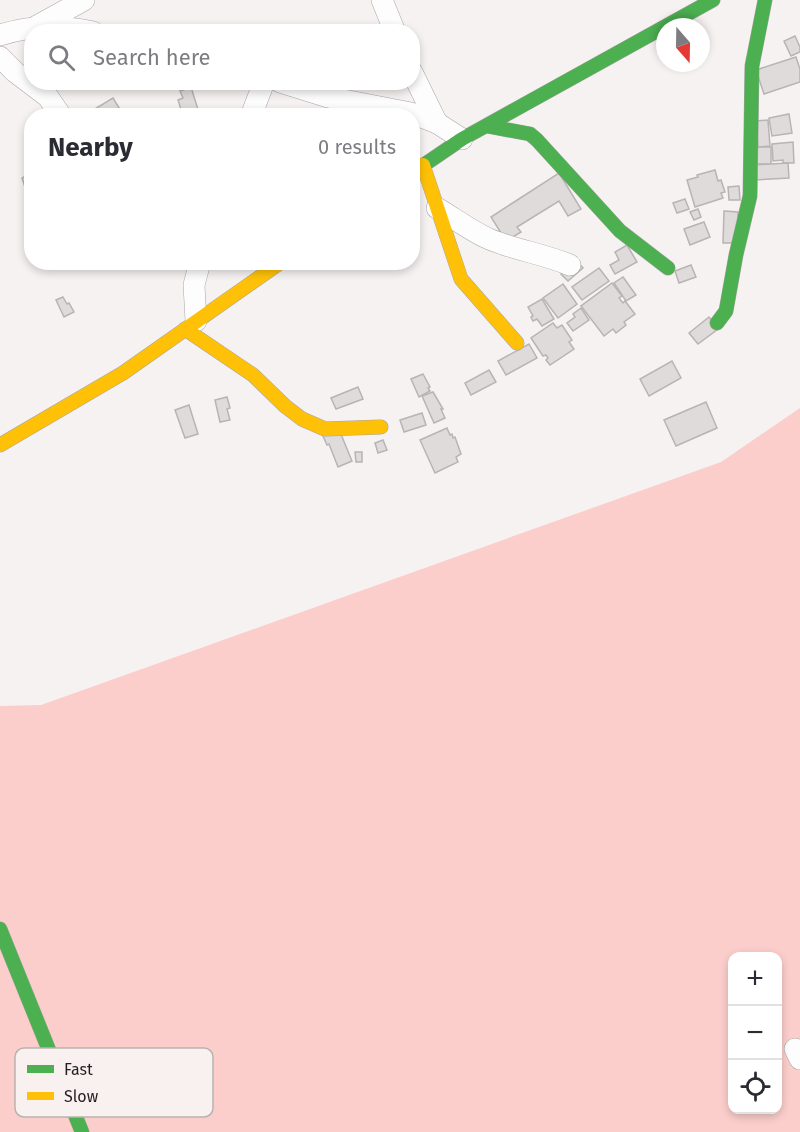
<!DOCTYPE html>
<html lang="en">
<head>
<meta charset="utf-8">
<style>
	body { margin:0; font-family:"Fira Sans",sans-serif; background:#f7f7f7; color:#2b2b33 }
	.controls { position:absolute; right:18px; bottom:18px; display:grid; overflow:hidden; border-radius:12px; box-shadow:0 3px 9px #0003 }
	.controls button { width:54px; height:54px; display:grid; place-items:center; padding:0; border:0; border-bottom:2px solid #e1e1e2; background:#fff; color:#2b2b33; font:30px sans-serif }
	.compass { position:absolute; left:656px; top:18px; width:54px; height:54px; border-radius:50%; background:#fff; box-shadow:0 3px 9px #0003; rotate:160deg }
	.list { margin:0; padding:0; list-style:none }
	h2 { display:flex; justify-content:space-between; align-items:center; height:78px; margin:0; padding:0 24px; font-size:26px }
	h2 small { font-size:20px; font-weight:400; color:#7c7c81 }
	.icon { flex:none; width:33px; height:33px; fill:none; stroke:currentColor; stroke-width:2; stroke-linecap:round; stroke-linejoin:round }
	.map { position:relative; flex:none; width:800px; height:1132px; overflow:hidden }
	.search { position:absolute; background:#fff; box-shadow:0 3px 9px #0003; left:24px; top:24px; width:396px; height:66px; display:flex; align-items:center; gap:15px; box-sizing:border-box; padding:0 21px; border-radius:24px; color:#7c7c81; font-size:22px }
	.panel { position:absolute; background:#fff; box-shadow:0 3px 9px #0003; left:24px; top:108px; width:396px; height:162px; border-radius:24px }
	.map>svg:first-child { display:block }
</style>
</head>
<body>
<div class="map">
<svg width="800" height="1132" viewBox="0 0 800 1132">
	<rect width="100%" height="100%" fill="#f7f2f2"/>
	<path fill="#fbcecb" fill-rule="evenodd" d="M800,408V1132H0V706L41,705L721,462ZM732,956H778V1110H732Z"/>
	<g fill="#dfdbdb" stroke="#b7b4b4" stroke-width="1.5">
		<path d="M795,36L800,47V52L791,56L784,41Z"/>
		<path d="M796,57L800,69V82L764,94L756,70Z"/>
		<path d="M64,82H78L79,83L68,89Z"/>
		<path d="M191,87L200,116H183L178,100L183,98L180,91Z"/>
		<path d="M113,98L124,116H83Z"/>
		<path d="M789,114L792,133L772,136L769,118Z"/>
		<path d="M768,120L770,146L758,147L756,121Z"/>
		<path d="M793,142L794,163H783V160L773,161L772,144Z"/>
		<rect x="756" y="147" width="15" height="17"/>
		<path d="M788,163L789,178L754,180L753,165Z"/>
		<path d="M715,170L718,181L721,180L725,192L721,193L723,198L695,207L687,180L698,177L697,175Z"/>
		<path d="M32,172V184L25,187L22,178Z"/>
		<path d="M559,173L581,209L568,216L559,201L517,227L521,232L506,241L491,217Z"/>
		<path d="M739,186L740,200H729L728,187Z"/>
		<path d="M685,199L689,209L677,213L673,203Z"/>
		<path d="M698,209L701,217L694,220L690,212Z"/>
		<path d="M724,211L738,212L737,243H723Z"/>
		<path d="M704,222L710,237L690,245L684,229Z"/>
		<path d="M627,245L637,262L615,274L610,265L619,260L615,252Z"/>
		<path d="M577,261L583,268L568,281L561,274Z"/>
		<path d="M691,265L696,277L679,283L675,271Z"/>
		<path d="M599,268L609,281L582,300L572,287Z"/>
		<path d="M623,277L636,295L626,301L614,283Z"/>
		<path d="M612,283L622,296L619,298L623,303L625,301L635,314L624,322L626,325L616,333L613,329L604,336L581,306Z"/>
		<path d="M563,284L577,304L558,318L543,298Z"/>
		<path d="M63,297L67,304L69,303L74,312L64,317L56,300Z"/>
		<path d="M542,299L554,319L542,326L537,319L533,321L531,317L533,316L528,307Z"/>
		<path d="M581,308L589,320L573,331L567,323L575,317L573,314Z"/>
		<path d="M709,317L718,329L698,344L689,333Z"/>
		<path d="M553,323L557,328L562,325L572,340L569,342L574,349L550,365L546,360L548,358L546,355L543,356L531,338Z"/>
		<path d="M529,344L537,358L506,375L498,361Z"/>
		<path d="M672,361L681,378L649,396L640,379Z"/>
		<path d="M489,370L496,382L471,395L465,383Z"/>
		<path d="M423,374L430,387L428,388L430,391L419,397L411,379Z"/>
		<path d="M358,387L363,399L336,409L331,398Z"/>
		<path d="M433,392L443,409H441L445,418L434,423L422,396Z"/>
		<path d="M227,397L230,408L227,409L230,420L220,422L215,400Z"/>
		<path d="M706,402L717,428L676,446L664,420Z"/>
		<path d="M189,405L198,434L185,438L175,410Z"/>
		<path d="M422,413L426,425L404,432L400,420Z"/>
		<path d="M338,427L352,461L338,467L329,444L327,445L322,434Z"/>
		<path d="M447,428L450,435L452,434L453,438L455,437L461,454L456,457L458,462L435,473L420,440Z"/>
		<path d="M383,440L387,450L378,453L375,443Z"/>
		<path d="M355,452H362V462H356Z"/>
	</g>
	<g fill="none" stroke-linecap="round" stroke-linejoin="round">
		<defs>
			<g id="street">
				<path d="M382,0L395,32"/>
				<path d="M37,26L84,0"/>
				<path d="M0,35C31,25 61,25 93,32"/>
				<path d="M0,57L15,72L48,97L61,116"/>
				<path d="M412,72L437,123"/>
				<path d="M280,82L328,97L411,113L437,123L462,139"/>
				<path d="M251,116L264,82"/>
				<path d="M437,208C454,218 471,231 489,239C515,250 544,254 570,265"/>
				<path d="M196,321L194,285L200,262"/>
				<path d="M795,1049L800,1059"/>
			</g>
			<g id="fast">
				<path d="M487,126L530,134L537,140L620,231L668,268"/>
				<path d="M412,173L462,139L713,0"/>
				<path d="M717,323L726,311L736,255L750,196L752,66L765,0"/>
				<path d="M0,929L82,1132"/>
			</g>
			<g id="slow">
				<path d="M423,165L461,279L517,343"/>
				<path d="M185,329L253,375L285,406L302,419L325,429L381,427"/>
				<path d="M0,445L123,373L281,262"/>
			</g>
		</defs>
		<use href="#street" stroke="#a9a6a6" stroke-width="22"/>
		<use href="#fast" stroke="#a9a6a6" stroke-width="15"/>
		<use href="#slow" stroke="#a9a6a6" stroke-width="15"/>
		<use href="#street" stroke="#fefdfd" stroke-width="21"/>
		<use href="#fast" stroke="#4caf50" stroke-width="14"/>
		<use href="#slow" stroke="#ffc107" stroke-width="14"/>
	</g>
	<rect x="15" y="1048" width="198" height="69" rx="9" fill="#f9f1f0" stroke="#b8b2b1" stroke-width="1.5"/>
	<rect x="27" y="1065" width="27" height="8" fill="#4caf50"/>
	<rect x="27" y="1092" width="27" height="8" fill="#ffc107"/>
	<g font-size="16" fill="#221f1f">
		<text x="64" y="1075">Fast</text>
		<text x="64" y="1102">Slow</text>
	</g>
</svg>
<div class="controls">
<button>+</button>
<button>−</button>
<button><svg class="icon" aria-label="locate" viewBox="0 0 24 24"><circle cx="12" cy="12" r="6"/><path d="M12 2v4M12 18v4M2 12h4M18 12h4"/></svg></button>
</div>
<svg class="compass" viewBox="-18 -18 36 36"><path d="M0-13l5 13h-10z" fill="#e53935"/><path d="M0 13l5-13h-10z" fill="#7c7c81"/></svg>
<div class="search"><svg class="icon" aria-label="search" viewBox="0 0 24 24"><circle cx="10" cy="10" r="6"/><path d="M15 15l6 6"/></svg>Search here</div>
<section class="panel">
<h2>Nearby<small>0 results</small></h2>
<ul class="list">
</ul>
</section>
</div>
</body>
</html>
